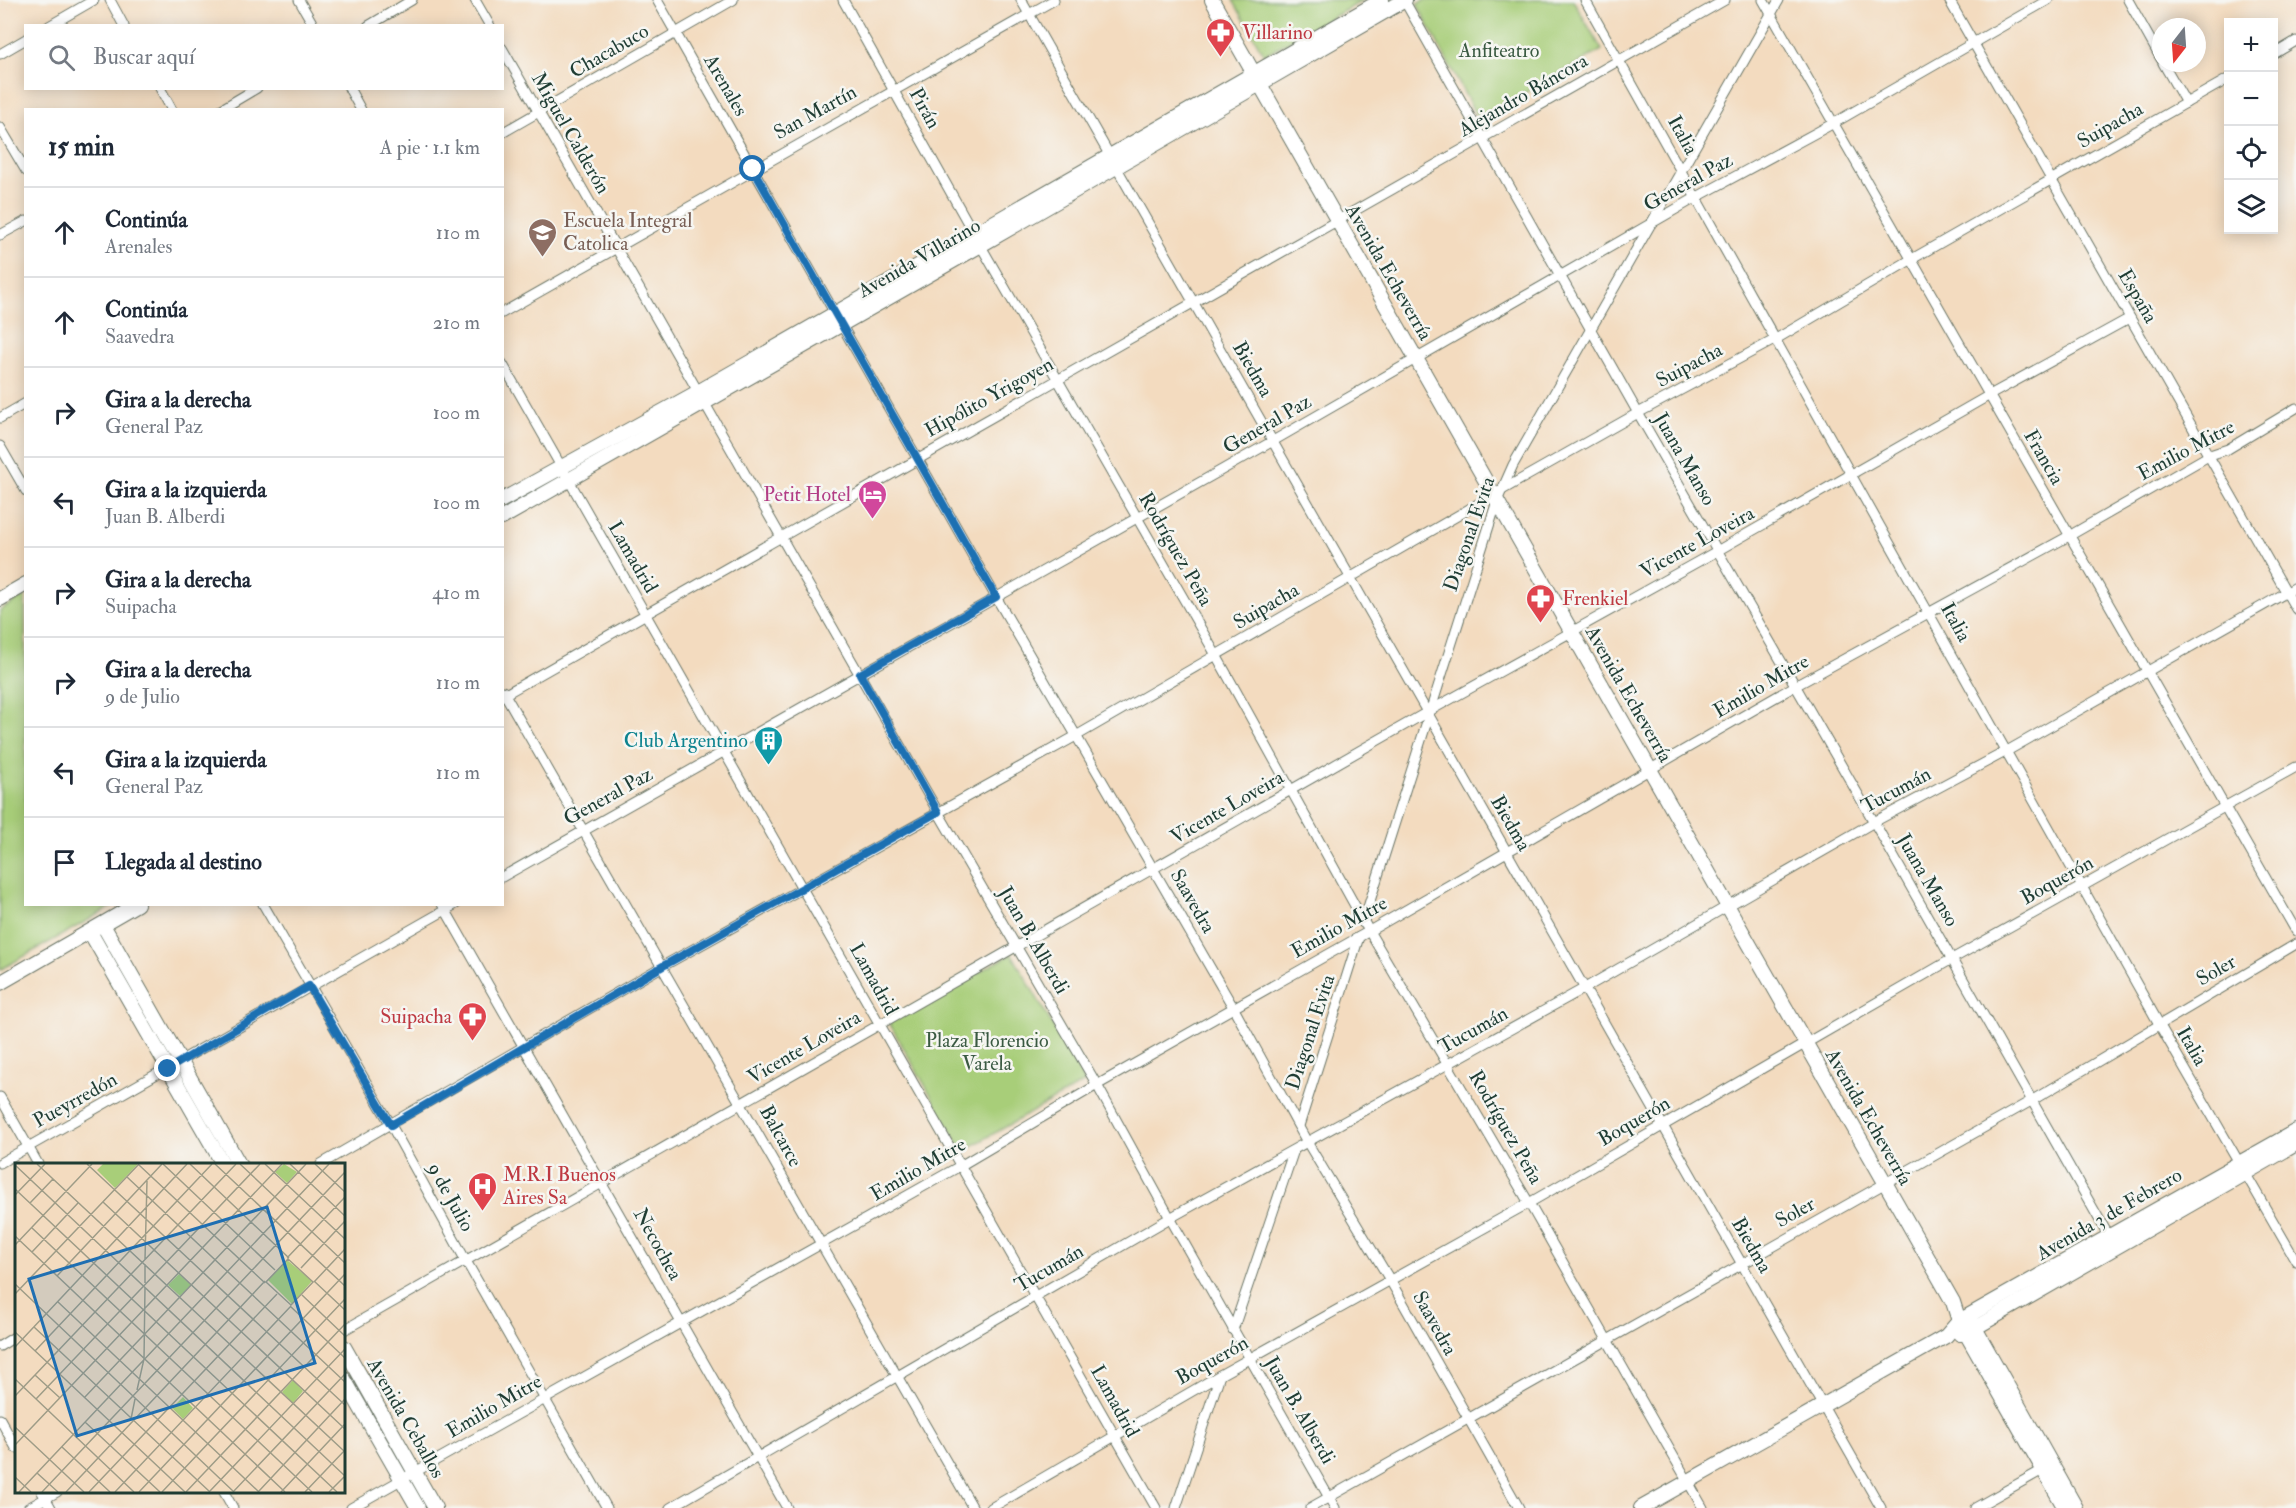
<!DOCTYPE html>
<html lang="es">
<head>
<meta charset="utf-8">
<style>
	body { margin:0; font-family:"IM FELL Double Pica",serif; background:#f6f6f7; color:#1f2937 }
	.controls { position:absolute; right:18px; top:18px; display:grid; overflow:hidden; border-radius:0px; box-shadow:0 3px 15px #0003 }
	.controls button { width:54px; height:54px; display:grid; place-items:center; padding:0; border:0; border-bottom:2px solid #e0e1e3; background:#fff; color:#1f2937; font:30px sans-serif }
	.compass { position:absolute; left:2152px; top:18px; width:54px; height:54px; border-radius:50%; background:#fff; box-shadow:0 3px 15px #0003; rotate:197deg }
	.stop { position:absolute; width:18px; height:18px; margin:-14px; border:4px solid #1f6fb2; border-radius:50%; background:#fff }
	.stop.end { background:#1f6fb2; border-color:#fff; box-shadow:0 2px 6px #0008 }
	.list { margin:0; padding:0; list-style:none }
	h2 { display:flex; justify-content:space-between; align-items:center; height:78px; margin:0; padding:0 24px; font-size:26px }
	h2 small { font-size:20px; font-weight:400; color:#747a83 }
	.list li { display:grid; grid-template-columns:39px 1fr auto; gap:18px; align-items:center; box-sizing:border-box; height:90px; padding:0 24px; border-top:2px solid #e0e1e3 }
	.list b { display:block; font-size:22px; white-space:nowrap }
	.list p { margin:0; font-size:20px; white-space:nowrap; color:#747a83 }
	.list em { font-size:20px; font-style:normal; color:#747a83 }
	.icon { flex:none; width:33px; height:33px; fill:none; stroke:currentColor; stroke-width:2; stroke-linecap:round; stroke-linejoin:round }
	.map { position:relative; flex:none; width:2296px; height:1508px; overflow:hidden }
	.search { position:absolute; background:#fff; box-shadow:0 3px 15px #0003; left:24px; top:24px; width:480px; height:66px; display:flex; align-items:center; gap:15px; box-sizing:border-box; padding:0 21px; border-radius:0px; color:#747a83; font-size:22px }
	.panel { position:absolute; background:#fff; box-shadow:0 3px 15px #0003; left:24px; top:108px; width:480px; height:798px; border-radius:0px }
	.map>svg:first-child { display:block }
</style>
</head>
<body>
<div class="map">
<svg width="2296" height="1508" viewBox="0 0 2296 1508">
	<rect width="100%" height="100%" fill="#f6f6f2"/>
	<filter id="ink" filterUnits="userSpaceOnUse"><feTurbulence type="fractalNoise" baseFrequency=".0167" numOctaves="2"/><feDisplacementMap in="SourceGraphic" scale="12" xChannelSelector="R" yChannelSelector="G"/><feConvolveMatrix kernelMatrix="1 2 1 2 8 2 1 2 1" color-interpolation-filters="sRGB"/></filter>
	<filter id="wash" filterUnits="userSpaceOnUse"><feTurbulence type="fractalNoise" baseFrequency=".008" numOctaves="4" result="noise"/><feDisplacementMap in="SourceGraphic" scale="24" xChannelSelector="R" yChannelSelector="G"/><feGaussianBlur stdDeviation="1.35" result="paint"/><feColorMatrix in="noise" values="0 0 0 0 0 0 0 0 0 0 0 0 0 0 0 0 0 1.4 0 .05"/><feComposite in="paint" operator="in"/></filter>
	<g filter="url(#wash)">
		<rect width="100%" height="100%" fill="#f3dbbf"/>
		<g fill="#a8ce79" stroke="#648656" stroke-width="1.5">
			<path d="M1233,0H1364L1264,55Z"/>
			<path d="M1425,0H1573L1602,50L1478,119L1417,4Z"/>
			<path d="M25,596L26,904L115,905L0,970V610Z"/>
			<path d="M1012,954L1085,1082L963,1151L888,1021Z"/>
		</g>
	</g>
	<g filter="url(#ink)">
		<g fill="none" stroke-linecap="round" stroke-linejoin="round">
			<defs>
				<g id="minor">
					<path d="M110,0L124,26"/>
					<path d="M299,0L314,26"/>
					<path d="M475,0L490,26"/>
					<path d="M657,0L996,597L1233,1007L1307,1142L1390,1280L1519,1508"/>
					<path d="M843,0L974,234L1216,655L1369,931L1529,1203L1703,1508"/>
					<path d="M1021,0L1881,1508"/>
					<path d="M1404,0L1638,413L1874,822L2111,1240"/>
					<path d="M1585,0L2159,1024L2296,1261"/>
					<path d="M1763,0L2296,931"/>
					<path d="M1949,0L2296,609"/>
					<path d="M2128,0L2161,59"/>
					<path d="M49,26L94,0"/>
					<path d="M368,26L412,0"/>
					<path d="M502,48L938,812L1097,1085L1170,1218L1335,1508"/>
					<path d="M0,54L26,39"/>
					<path d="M2274,54L2296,41"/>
					<path d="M2163,63L2186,103"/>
					<path d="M160,88L172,110"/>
					<path d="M349,88L361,110"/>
					<path d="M220,110L257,88"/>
					<path d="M0,127L26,171"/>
					<path d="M502,133L733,0"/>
					<path d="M0,235L26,221"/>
					<path d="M502,313L1054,0"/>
					<path d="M502,363L1156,1508"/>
					<path d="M0,418L26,403"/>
					<path d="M0,446L26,491"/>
					<path d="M503,691L973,1508"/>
					<path d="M502,696L1725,0"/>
					<path d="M502,877L1273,441L1697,197L1834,123L2048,0"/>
					<path d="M263,904L391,1125L466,1261L607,1508"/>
					<path d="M442,904L787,1508"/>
					<path d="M1363,923L1497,501L1513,465L1779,0"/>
					<path d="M0,1097L38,1164"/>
					<path d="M1299,1126L1359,937"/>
					<path d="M0,1163L456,904"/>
					<path d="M321,1164L663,966L1076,736L1502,490L1638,413L1776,339L1912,259L2228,79"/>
					<path d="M344,1330L1431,710L1717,551L1988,396L2130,318"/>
					<path d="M1233,1330L1294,1150"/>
					<path d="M0,1346L16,1336"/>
					<path d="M0,1419L16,1448"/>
					<path d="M42,1492L51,1508"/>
					<path d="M224,1492L233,1508"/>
					<path d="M28,1508L57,1492"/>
					<path d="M351,1508L960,1166L1097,1085L1359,937L1795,686L2069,536L2210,455L2228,449L2296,408"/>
					<path d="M670,1508L1170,1218L1585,988L1874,822L2007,751L2296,587"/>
					<path d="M991,1508L1220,1375L1529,1203L1952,959L2296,767"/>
					<path d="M1176,1508L1220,1375"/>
					<path d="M1310,1508L2031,1101L2296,944"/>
					<path d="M1975,1508L2046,1468"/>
				</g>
				<g id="secondary">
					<path d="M1212,0L1953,1302L1959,1321L2065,1508"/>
					<path d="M502,500L698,392L1382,0"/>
					<path d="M502,518L981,245L1405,0"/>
					<path d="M0,599L26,584"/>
					<path d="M103,925L239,1164"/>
					<path d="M90,932L223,1164"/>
					<path d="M0,983L137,904"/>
					<path d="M1971,1321L2076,1508"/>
					<path d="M1960,1334L1966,1333L2296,1144"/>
					<path d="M344,1347L435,1508"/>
					<path d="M344,1379L418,1508"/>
					<path d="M1641,1508L1946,1336L1959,1321L2296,1131"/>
				</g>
			</defs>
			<use href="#minor" stroke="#697465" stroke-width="11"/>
			<use href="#secondary" stroke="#697465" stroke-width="16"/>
			<use href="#minor" stroke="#fff" stroke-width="9"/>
			<use href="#secondary" stroke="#fff" stroke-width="14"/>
		</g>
	</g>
	<g fill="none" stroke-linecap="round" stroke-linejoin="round" filter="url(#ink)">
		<path stroke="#1f6fb2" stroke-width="8" d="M168,1069L309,986L391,1125L663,966L938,812L860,674L996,597L753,169"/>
	</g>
	<defs>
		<symbol id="pharmacy-pin" viewBox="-11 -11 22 30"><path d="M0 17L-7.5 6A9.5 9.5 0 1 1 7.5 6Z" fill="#e0444e" stroke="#f6f6f2"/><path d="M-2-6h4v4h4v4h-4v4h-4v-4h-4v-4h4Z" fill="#fff"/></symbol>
		<symbol id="school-pin" viewBox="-11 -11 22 30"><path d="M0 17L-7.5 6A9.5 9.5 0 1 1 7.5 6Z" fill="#8d6e63" stroke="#f6f6f2"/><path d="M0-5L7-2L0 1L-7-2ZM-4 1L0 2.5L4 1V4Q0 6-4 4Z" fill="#fff"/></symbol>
		<symbol id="hotel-pin" viewBox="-11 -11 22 30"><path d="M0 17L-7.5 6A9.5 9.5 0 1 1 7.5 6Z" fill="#d1479c" stroke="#f6f6f2"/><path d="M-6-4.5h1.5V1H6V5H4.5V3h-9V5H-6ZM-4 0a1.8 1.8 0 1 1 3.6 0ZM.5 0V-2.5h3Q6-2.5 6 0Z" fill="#fff"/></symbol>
		<symbol id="building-pin" viewBox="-11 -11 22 30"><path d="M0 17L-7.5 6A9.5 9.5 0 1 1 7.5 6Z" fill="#0f9aa8" stroke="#f6f6f2"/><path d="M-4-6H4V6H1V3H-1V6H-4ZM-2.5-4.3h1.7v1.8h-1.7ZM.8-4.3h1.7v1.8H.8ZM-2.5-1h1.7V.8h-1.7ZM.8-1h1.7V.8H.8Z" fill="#fff"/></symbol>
		<symbol id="hospital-pin" viewBox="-11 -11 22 30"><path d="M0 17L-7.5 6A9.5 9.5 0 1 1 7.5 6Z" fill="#e0444e" stroke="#f6f6f2"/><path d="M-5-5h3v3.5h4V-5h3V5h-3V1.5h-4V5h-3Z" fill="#fff"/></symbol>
	</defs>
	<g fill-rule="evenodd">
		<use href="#pharmacy-pin" x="1204" y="16" width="33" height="45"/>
		<use href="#school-pin" x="526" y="216" width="33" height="45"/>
		<use href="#hotel-pin" x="856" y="478" width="33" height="45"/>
		<use href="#pharmacy-pin" x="1524" y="582" width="33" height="45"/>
		<use href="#building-pin" x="752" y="724" width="33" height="45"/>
		<use href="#pharmacy-pin" x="456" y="1000" width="33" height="45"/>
		<use href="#hospital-pin" x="466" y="1170" width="33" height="45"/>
	</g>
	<g text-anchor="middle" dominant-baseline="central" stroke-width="5" stroke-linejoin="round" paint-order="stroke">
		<g font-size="20" fill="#be3a42" stroke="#f6f6f2" text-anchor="start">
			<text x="1242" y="32">Villarino</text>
			<text x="1562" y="598">Frenkiel</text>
			<text x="452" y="1016" text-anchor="end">Suipacha</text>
			<text x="503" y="1174">M.R.I Buenos<tspan x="503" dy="23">Aires Sa</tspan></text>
		</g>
		<g font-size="20" fill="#3a5a42" stroke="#f6f6f2">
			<text x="1499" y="50">Anfiteatro</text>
			<text x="987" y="1040">Plaza Florencio<tspan x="987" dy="23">Varela</tspan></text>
		</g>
		<g font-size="20" fill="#1f3d34" stroke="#f6f6f2">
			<text transform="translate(609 51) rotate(-30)">Chacabuco</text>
			<text transform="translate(726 85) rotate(60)">Arenales</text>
			<text transform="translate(1523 95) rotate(-30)">Alejandro Báncora</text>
			<text transform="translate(925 108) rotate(61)">Pirán</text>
			<text transform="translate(815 112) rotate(-29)">San Martín</text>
			<text transform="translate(2110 125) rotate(-30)">Suipacha</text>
			<text transform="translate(571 133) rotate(60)">Miguel Calderón</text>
			<text transform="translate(1683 135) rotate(61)">Italia</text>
			<text transform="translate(1688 182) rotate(-29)">General Paz</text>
			<text transform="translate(919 258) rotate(-30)">Avenida Villarino</text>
			<text transform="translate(1389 272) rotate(60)">Avenida Echeverría</text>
			<text transform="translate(2138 296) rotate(60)">España</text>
			<text transform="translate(1689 365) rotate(-28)">Suipacha</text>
			<text transform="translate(1253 369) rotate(60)">Biedma</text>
			<text transform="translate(989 397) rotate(-29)">Hipólito Yrigoyen</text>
			<text transform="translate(1267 424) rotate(-30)">General Paz</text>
			<text transform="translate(2186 450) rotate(-28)">Emilio Mitre</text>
			<text transform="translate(2044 457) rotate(60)">Francia</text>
			<text transform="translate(1685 459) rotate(60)">Juana Manso</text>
			<text transform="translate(1469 534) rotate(-71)">Diagonal Evita</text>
			<text transform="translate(1697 542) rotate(-29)">Vicente Loveira</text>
			<text transform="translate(1176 549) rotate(60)">Rodríguez Peña</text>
			<text transform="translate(633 557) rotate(60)">Lamadrid</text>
			<text transform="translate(1266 606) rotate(-30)">Suipacha</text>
			<text transform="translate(1956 622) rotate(61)">Italia</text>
			<text transform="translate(1761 686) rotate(-30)">Emilio Mitre</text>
			<text transform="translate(1629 694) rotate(60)">Avenida Echeverría</text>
			<text transform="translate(1896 790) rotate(-28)">Tucumán</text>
			<text transform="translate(608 796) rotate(-29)">General Paz</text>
			<text transform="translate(1227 807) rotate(-30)">Vicente Loveira</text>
			<text transform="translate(1511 823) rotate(60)">Biedma</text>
			<text transform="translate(1928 880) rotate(60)">Juana Manso</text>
			<text transform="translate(2057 880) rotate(-29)">Boquerón</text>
			<text transform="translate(1193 901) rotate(60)">Saavedra</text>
			<text transform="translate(1339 927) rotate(-29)">Emilio Mitre</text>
			<text transform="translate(1034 940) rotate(60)">Juan B. Alberdi</text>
			<text transform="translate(2216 970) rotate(-30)">Soler</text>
			<text transform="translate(874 979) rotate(61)">Lamadrid</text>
			<text transform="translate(1473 1030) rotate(-29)">Tucumán</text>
			<text transform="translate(1310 1032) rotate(-72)">Diagonal Evita</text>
			<text transform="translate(2192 1046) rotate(60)">Italia</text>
			<text transform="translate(804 1047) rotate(-30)">Vicente Loveira</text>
			<text transform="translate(75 1100) rotate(-29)">Pueyrredón</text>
			<text transform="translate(1869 1117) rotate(60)">Avenida Echeverría</text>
			<text transform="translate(1634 1121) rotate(-30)">Boquerón</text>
			<text transform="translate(1506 1127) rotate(60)">Rodríguez Peña</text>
			<text transform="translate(781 1136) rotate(61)">Balcarce</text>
			<text transform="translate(918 1169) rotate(-30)">Emilio Mitre</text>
			<text transform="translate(451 1197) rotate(61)">9 de Julio</text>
			<text transform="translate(1795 1212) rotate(-29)">Soler</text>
			<text transform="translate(2109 1214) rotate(-30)">Avenida 3 de Febrero</text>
			<text transform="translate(658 1244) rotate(61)">Necochea</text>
			<text transform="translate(1752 1245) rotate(60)">Biedma</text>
			<text transform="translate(1049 1268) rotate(-30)">Tucumán</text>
			<text transform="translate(1435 1323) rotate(61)">Saavedra</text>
			<text transform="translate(1212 1360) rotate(-29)">Boquerón</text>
			<text transform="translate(1115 1401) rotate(61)">Lamadrid</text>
			<text transform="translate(494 1406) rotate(-30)">Emilio Mitre</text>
			<text transform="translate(1300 1410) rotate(60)">Juan B. Alberdi</text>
			<text transform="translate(406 1418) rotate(60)">Avenida Ceballos</text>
		</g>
		<g font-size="20" fill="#785e54" stroke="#f6f6f2" text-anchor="start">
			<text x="563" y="220">Escuela Integral<tspan x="563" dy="23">Catolica</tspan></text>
		</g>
		<g font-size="20" fill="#b23c85" stroke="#f6f6f2" text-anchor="end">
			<text x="851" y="494">Petit Hotel</text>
		</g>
		<g font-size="20" fill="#0d838f" stroke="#f6f6f2" text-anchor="end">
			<text x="748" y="740">Club Argentino</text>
		</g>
	</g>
	<g transform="translate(15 1163)">
		<rect width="330" height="330" fill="#f3dbbf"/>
		<path d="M88,1H122V2L100,25L82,7ZM269,1L282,9L272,20L260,9ZM272,97L297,118L277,141L253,117ZM164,111L176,122L165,133L153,122ZM278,217L288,228L278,240L267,229ZM168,234L178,245L168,256L157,245Z" fill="#a8ce79"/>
		<path fill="none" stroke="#9e9c87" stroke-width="1.5" d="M22,1L329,288M72,1L330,242M148,1L260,107M175,1L274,95M200,1L330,123M225,1L330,100M250,1L330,76M275,1L330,53M300,1L330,29M0,2L330,313M124,2L250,120M112,14L330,219M0,26L322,329M0,32L30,1M88,39L330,266M15,40L38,16M17,65L297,329M0,73L270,329M0,82L77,1M17,89L63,40M272,95L330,34M130,96L132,18M273,96L298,119L276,142L251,119ZM286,105L330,58M42,113L147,1M299,118L330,147M299,119L330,86M130,120V101M0,121L219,329M0,131L124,1M287,132L330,173M43,139L244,329M275,143L330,195M19,164L195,329M0,169L170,329M0,184L172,1M20,188L197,1M20,212L45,235M0,216L119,329M122,227L129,196L130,124M0,233L221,1M69,235L291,1M21,236L245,1M116,256L120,236M70,259L145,329M0,264L69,329M0,282L267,1M47,284L95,329M22,310L43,329M0,314L16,329M195,328L330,186M244,328L330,236M4,329L314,1M27,329L330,9M51,329L250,118M74,329L262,131M100,329L276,143M124,329L330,111M147,329L330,136M171,329L330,161M218,329L330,211M266,329L330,261M290,329L330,287M314,329L330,313"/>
		<path fill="#1f6fb2" fill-opacity="0.15" stroke="#1f6fb2" stroke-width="3" d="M252,44L300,200L62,273L14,116Z"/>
		<rect width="330" height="330" fill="none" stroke="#1f3d34" stroke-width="3"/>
	</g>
</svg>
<div class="controls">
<button>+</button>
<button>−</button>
<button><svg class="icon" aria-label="locate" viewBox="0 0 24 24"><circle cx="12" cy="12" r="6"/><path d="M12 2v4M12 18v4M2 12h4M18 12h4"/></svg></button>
<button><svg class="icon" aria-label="layers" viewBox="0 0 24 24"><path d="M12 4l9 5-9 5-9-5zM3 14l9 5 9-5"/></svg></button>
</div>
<svg class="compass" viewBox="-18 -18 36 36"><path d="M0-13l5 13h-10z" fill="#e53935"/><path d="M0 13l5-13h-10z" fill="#747a83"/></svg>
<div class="stop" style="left:753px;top:169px"></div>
<div class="stop end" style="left:168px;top:1069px"></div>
<div class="search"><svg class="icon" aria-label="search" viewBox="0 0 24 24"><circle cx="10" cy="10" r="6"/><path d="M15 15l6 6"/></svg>Buscar aquí</div>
<section class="panel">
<h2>15 min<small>A pie · 1.1 km</small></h2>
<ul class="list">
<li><svg class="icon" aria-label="ahead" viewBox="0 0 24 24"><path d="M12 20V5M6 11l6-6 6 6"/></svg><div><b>Continúa</b><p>Arenales</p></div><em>110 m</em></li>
<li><svg class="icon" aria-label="ahead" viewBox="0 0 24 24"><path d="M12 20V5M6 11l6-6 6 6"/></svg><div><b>Continúa</b><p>Saavedra</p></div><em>210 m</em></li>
<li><svg class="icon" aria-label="right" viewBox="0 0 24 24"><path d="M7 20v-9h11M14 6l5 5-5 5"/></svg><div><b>Gira a la derecha</b><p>General Paz</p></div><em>100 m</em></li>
<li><svg class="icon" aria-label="left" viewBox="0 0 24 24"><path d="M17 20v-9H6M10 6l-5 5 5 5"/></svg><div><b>Gira a la izquierda</b><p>Juan B. Alberdi</p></div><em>100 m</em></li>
<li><svg class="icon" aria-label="right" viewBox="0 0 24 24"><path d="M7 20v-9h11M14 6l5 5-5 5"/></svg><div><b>Gira a la derecha</b><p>Suipacha</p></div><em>410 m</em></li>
<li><svg class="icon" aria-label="right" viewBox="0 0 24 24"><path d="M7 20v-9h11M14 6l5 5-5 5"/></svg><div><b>Gira a la derecha</b><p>9 de Julio</p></div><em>110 m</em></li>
<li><svg class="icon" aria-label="left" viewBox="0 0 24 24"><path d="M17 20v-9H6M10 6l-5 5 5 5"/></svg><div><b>Gira a la izquierda</b><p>General Paz</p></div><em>110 m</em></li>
<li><svg class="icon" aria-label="arrive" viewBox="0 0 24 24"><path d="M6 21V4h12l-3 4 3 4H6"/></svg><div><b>Llegada al destino</b></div></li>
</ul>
</section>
</div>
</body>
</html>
